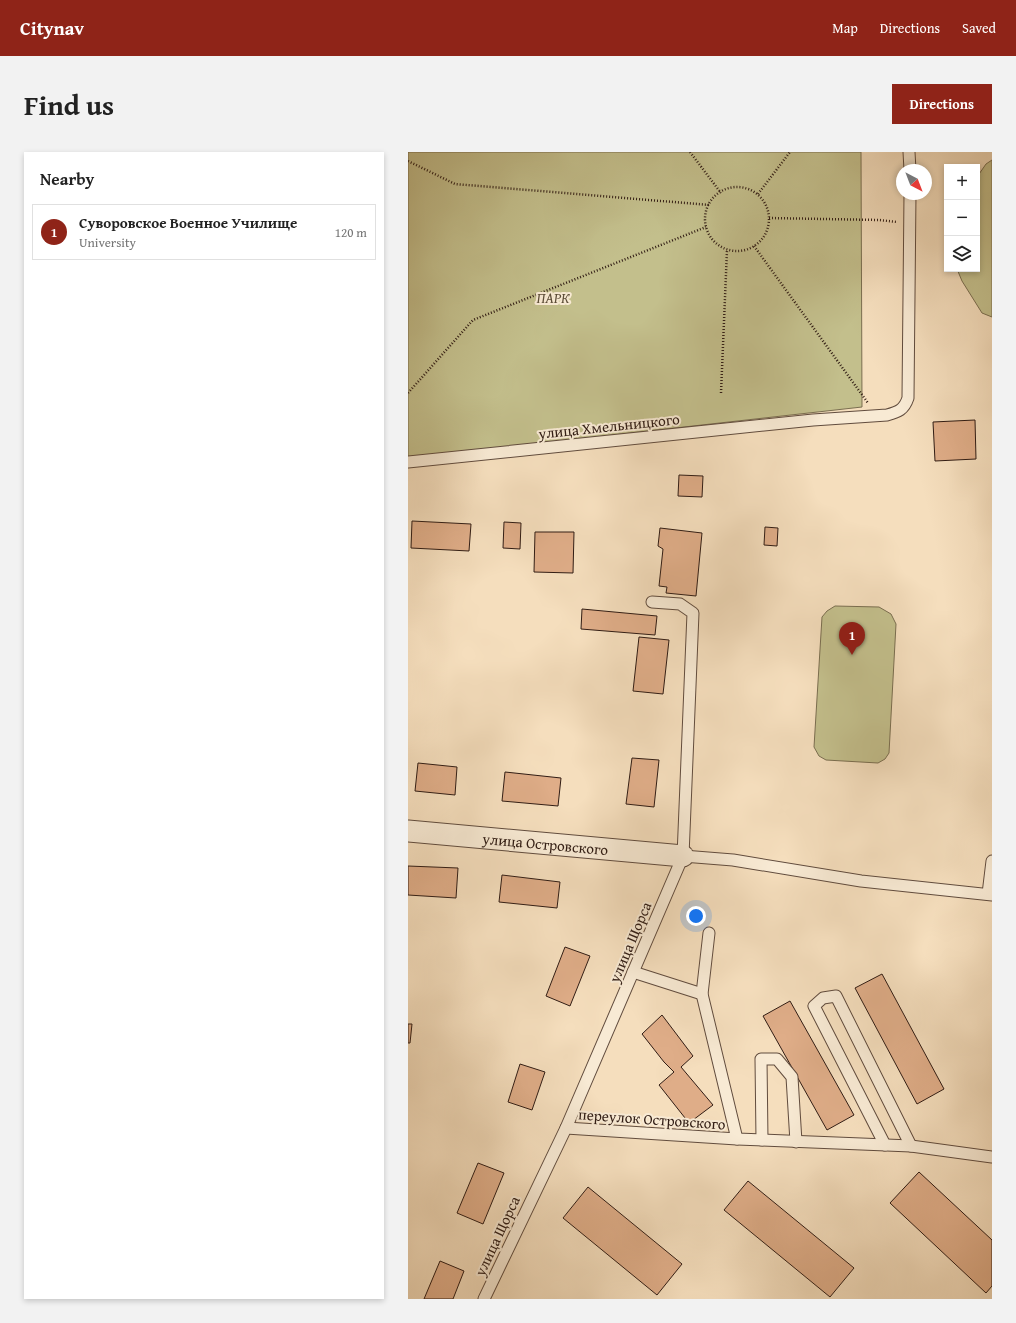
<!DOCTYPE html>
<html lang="en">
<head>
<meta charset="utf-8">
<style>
	body { margin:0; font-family:"Gentium Book Plus",serif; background:#f2f2f2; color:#222 }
	.controls { position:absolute; right:12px; top:12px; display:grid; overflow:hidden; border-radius:0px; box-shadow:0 2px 6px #0003 }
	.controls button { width:36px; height:36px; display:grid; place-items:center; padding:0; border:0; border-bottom:1px solid #e0e0e0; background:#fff; color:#222; font:20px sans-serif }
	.compass { position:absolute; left:488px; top:12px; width:36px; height:36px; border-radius:50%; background:#fff; box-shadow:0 2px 6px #0003; rotate:138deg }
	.you { position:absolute; left:288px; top:764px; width:14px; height:14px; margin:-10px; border:3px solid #fff; border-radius:50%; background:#1a73e8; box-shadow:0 0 0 6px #1a73e833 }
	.badge { display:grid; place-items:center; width:26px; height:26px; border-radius:50%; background:#8f2418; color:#fff; font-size:13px; font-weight:700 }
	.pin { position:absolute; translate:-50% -33px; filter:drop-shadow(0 1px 2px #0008) }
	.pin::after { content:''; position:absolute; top:21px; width:14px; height:12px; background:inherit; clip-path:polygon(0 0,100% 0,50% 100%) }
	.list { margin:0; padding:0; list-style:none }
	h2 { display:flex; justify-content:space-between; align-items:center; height:52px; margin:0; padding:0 16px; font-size:17px }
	h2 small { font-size:13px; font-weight:400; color:#767676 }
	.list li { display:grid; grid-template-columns:26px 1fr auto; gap:12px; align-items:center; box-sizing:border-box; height:56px; margin:0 8px 8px; padding:0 8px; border:1px solid #e0e0e0; border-radius:0px }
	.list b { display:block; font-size:15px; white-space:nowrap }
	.list p { margin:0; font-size:13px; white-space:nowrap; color:#767676 }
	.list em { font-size:13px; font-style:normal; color:#767676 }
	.icon { flex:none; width:22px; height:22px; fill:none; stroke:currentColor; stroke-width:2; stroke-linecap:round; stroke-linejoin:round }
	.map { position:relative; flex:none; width:584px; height:1147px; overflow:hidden; border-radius:0px }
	header { display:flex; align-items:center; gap:24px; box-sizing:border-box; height:56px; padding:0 20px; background:#8f2418; color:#fff }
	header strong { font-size:19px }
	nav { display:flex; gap:22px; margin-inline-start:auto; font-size:14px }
	.intro { display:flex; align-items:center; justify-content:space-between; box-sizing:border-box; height:96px; padding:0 24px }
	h1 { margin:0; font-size:28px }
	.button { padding:10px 18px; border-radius:0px; background:#8f2418; color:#fff; font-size:14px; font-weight:700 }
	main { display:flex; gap:24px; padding:0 24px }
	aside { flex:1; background:#fff; border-radius:0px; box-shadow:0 2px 6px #0003 }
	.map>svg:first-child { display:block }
</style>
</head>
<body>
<header>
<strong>Citynav</strong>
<nav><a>Map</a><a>Directions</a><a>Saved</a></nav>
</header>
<div class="intro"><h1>Find us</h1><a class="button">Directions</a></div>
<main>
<aside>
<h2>Nearby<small></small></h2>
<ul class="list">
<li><span class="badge">1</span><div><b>Суворовское Военное Училище</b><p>University</p></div><em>120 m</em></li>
</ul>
</aside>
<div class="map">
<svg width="584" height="1147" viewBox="0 0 584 1147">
	<rect width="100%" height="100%" fill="#f5debd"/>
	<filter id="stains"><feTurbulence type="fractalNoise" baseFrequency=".005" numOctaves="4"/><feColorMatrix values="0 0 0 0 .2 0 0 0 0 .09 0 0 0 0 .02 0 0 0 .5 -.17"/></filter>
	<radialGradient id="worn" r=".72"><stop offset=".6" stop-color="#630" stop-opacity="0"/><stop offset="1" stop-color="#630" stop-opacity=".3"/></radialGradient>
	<g fill="#c3bf8c" stroke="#7a6e50">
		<path d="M0,0H453L454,255L0,306Z"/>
		<path d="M584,8V165L574,161L554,129L549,117H569V25L578,12Z"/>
		<path d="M427,454L471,455L483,462L488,472L481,601L477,607L470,611L418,608L411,604L406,595L414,465L419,459Z"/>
	</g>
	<g fill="#dfad88" stroke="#301c14">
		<path d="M567,268L568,307L527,309L525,270Z"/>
		<path d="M271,323L295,324L294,345L270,344Z"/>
		<path d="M4,369L63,372L61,399L3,396Z"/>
		<path d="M96,370L113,371L112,397L95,396Z"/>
		<path d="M357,375L370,376L369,394L356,393Z"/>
		<path d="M252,376L294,381L288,444L258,441L259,435L251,434L255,397L250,394Z"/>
		<path d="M127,380H166L165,421L126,420Z"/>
		<path d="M174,457L249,464L247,483L173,477Z"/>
		<path d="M231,485L261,488L255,542L225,539Z"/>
		<path d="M224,606L251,608L246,655L218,652Z"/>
		<path d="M10,611L49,615L47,643L7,639Z"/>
		<path d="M97,620L153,626L150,654L94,649Z"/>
		<path d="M0,714L50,716L48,746L0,743Z"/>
		<path d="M94,723L152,730L149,756L91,750Z"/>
		<path d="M157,795L182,804L162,854L138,844Z"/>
		<path d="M474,822L536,937L509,952L447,836Z"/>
		<path d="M382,849L446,963L419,978L355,864Z"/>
		<path d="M254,863L285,904L273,915L305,953L281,971L251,933L266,920L256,910L234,882Z"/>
		<path d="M0,872H4L2,891H0Z"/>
		<path d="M112,912L137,920L124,958L100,950Z"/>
		<path d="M70,1011L96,1021L75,1072L49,1061Z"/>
		<path d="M511,1020L584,1088V1134L578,1141L482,1051Z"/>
		<path d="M340,1029L446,1116L422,1145L316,1058Z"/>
		<path d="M180,1035L274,1112L249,1143L155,1066Z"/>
		<path d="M32,1109L56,1119L45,1147H16Z"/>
	</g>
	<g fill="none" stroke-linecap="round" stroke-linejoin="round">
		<defs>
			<g id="lane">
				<path d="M501,0L502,18"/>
				<path d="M0,310L405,268L479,263C490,260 496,258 500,246L502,42"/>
				<path d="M275,704L325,708L453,729L584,743"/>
				<path d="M580,742L584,709"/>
				<path d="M301,781L294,842L329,987"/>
				<path d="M225,820L294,842"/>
				<path d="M158,976L329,987L503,994L584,1005"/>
				<path d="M354,988L353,907H369L384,925L388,990"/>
				<path d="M477,993L406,854L415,846L428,844L503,994"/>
				<path d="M76,1147L158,976L275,704L285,461L272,452L244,450"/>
			</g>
			<g id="street">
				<path id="s1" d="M0,679L275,704"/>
			</g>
		</defs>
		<use href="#lane" stroke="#614c3e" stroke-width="13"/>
		<use href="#street" stroke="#614c3e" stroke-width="23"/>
		<g stroke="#301c14" stroke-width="2.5" stroke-dasharray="1 2" stroke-linecap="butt">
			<path d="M282,0L313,41"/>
			<path d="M0,9L47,32L302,53"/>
			<circle cx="329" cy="67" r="32"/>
			<path d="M350,42L382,0"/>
			<path d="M361,66L471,68L489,70"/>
			<path d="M346,94L460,251"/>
			<path d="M0,241L65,168L298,75"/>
			<path d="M313,241L319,98"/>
		</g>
		<use href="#lane" stroke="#f8ead4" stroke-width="11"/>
		<use href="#street" stroke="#f8ead4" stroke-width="21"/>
	</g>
	<g text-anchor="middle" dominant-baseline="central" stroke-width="4" stroke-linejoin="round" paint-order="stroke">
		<g font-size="15" font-style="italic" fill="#5c4d38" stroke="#f8ead4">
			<text x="145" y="145">ПАРК</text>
		</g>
		<g font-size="15" fill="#301c14" stroke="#f8ead4">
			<text transform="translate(201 274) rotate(-6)">улица Хмельницкого</text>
			<text stroke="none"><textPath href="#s1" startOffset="138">улица Островского</textPath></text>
			<text transform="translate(222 790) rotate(-67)">улица Щорса</text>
			<text transform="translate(244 967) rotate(4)">переулок Островского</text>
			<text transform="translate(89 1084) rotate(-65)">улица Щорса</text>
		</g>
	</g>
	<rect width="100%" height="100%" filter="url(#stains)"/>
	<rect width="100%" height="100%" fill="url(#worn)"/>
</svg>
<div class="controls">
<button>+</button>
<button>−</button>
<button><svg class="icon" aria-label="layers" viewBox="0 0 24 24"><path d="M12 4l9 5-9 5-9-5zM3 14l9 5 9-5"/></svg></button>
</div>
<svg class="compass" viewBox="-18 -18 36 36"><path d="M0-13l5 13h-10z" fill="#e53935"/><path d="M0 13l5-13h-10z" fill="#767676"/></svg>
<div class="you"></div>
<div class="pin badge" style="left:444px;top:503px">1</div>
</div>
</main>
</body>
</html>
